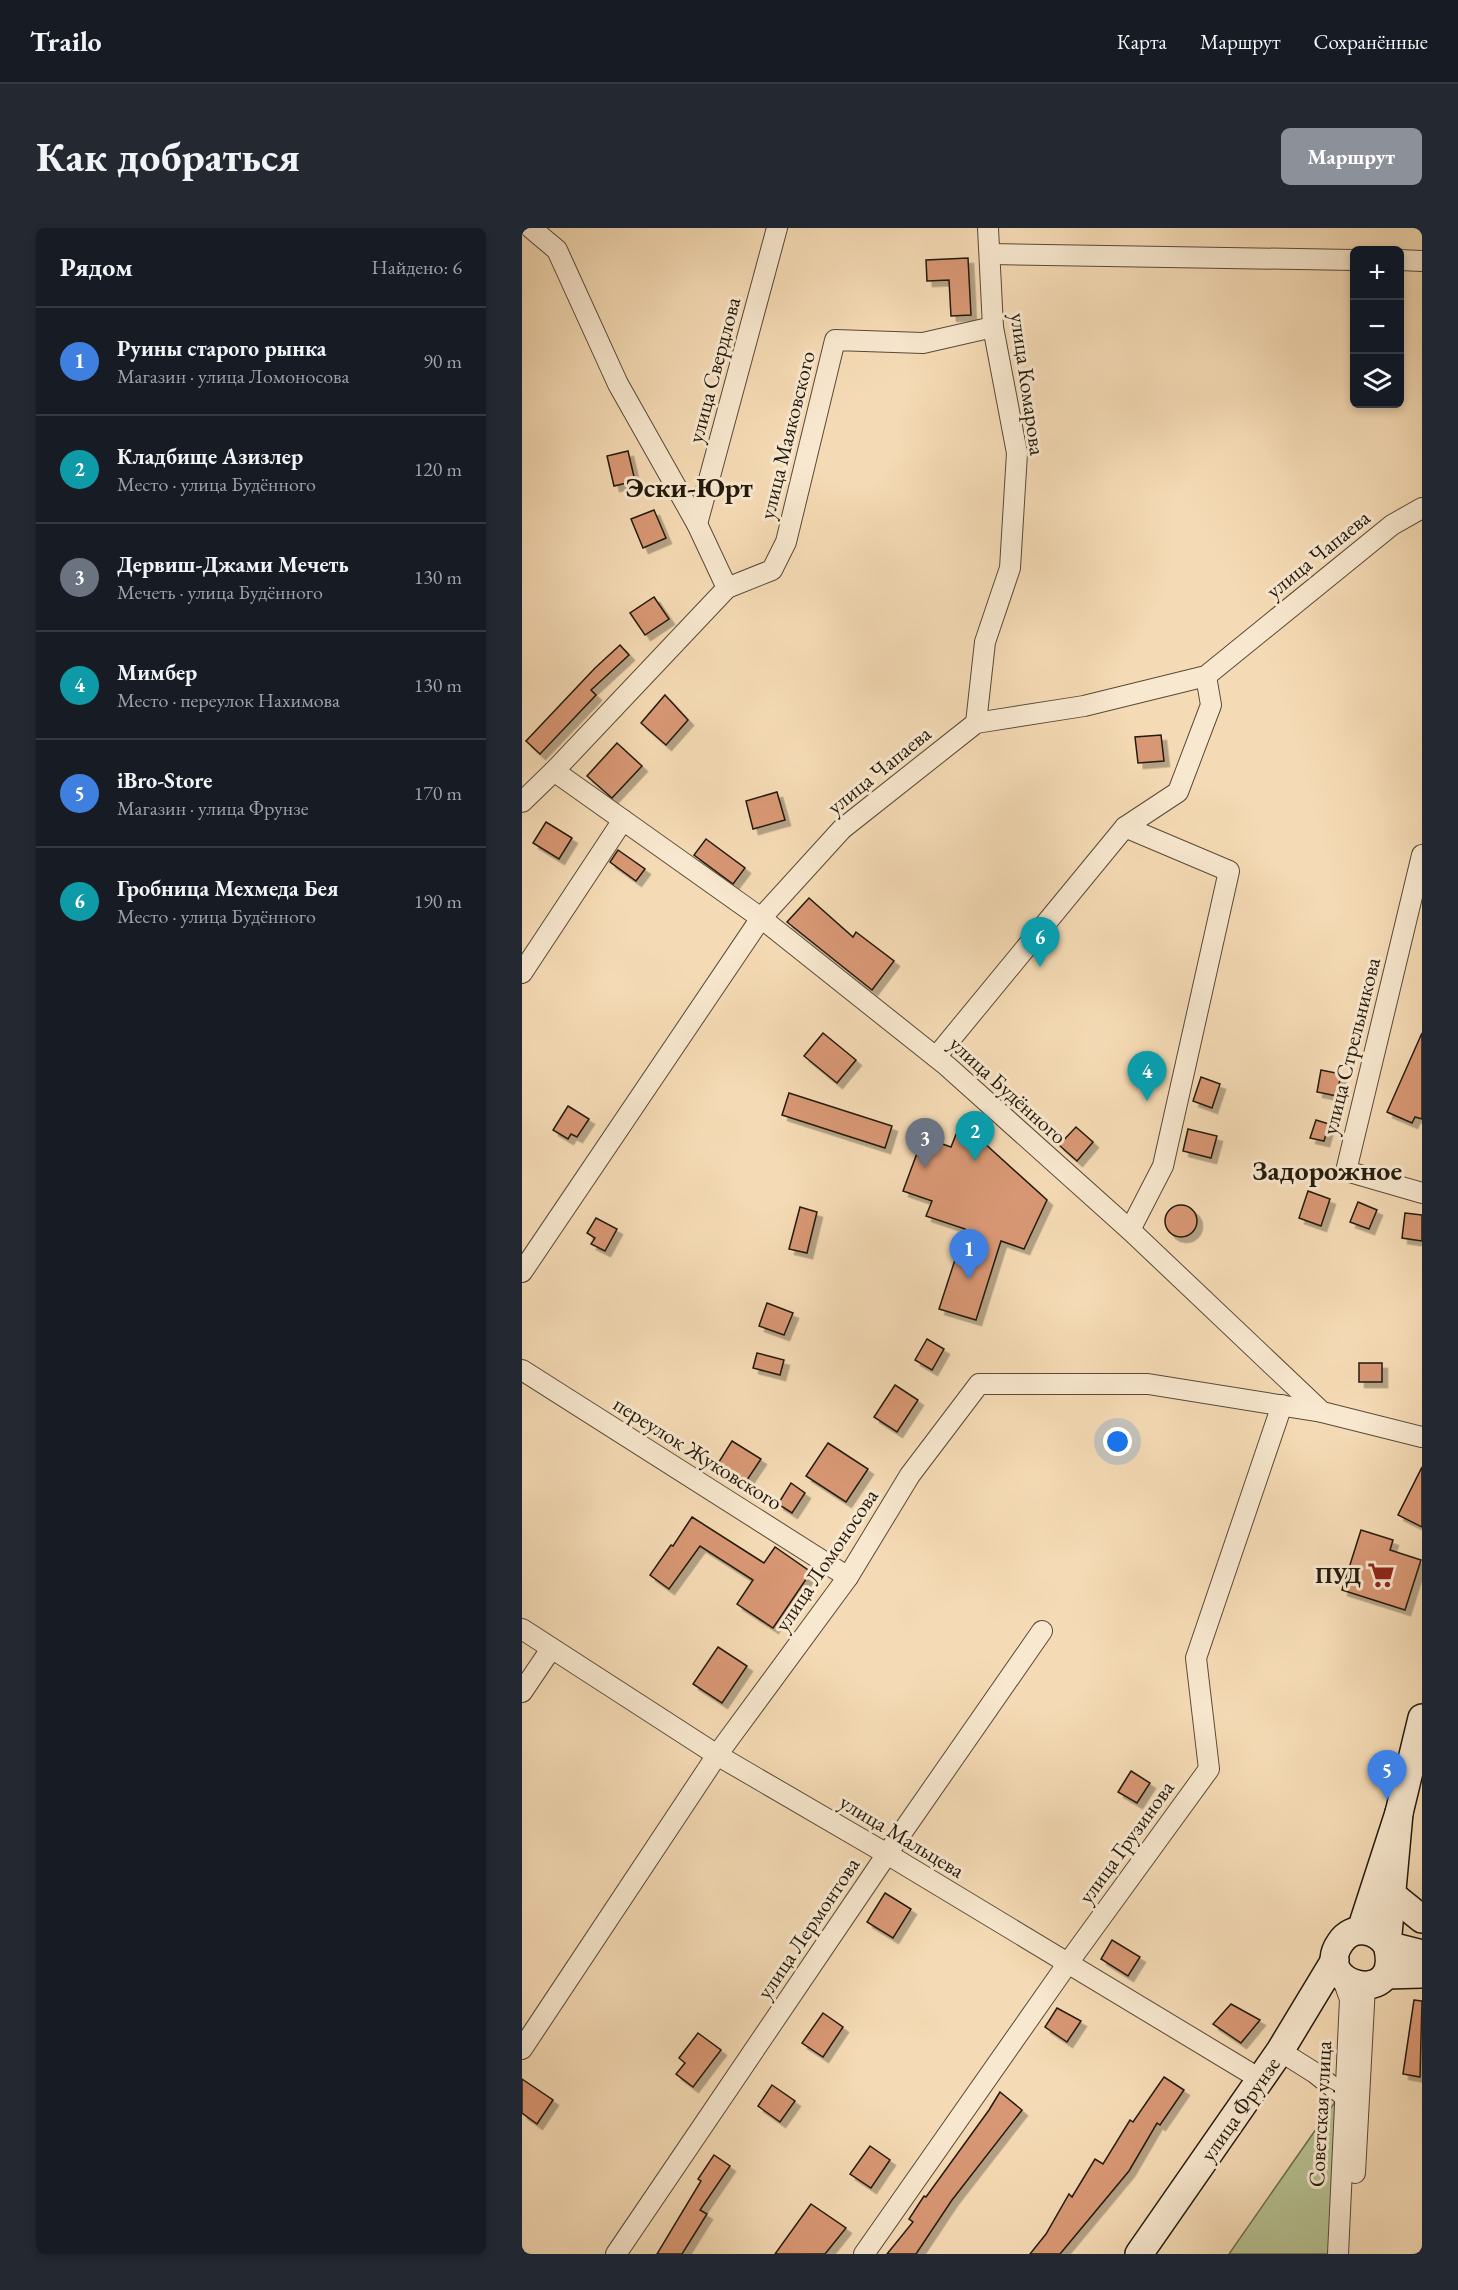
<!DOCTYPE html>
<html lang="ru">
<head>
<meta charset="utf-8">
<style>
	body { margin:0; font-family:"EB Garamond",serif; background:#242831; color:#f1f3f6 }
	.controls { position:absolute; right:18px; top:18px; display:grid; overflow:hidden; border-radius:9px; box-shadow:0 3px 9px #0003 }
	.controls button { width:54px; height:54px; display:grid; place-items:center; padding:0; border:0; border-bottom:2px solid #363941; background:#171b24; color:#f1f3f6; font:30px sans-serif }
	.you { position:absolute; left:596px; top:1214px; width:21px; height:21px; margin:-15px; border:4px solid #fff; border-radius:50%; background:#1a73e8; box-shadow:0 0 0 9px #1a73e833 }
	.badge { display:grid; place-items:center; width:39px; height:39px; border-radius:50%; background:#8c9099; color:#fff; font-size:20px; font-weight:700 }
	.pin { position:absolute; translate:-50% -50px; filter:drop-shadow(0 2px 3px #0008) }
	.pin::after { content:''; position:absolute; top:32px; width:21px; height:18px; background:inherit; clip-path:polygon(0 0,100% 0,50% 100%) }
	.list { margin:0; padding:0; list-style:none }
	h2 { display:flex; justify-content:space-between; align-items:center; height:78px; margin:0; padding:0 24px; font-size:26px }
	h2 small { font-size:20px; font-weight:400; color:#9ea1a6 }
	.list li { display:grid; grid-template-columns:39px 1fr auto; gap:18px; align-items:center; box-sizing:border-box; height:108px; padding:0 24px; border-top:2px solid #363941 }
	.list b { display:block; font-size:22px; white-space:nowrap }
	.list p { margin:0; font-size:20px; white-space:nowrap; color:#9ea1a6 }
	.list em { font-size:20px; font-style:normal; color:#9ea1a6 }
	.icon { flex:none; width:33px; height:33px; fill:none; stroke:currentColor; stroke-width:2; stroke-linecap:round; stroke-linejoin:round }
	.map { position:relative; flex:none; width:900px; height:2026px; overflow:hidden; border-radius:9px }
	header { display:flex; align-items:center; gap:36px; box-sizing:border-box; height:84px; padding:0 30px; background:#171b24; border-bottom:2px solid #363941 }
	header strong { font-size:28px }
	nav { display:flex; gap:33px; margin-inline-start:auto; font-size:21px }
	.intro { display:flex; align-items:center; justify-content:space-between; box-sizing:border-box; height:144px; padding:0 36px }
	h1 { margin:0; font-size:42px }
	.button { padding:15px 27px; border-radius:9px; background:#8c9099; color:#fff; font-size:21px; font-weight:700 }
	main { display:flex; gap:36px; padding:0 36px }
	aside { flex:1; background:#171b24; border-radius:9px; box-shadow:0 3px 9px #0003 }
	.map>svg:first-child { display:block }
</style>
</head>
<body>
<header>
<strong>Trailo</strong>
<nav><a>Карта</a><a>Маршрут</a><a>Сохранённые</a></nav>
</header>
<div class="intro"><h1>Как добраться</h1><a class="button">Маршрут</a></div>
<main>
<aside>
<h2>Рядом<small>Найдено: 6</small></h2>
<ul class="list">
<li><span class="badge" style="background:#3f7fe0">1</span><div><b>Руины старого рынка</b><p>Магазин · улица Ломоносова</p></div><em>90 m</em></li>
<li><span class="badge" style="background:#0f9aa8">2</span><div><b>Кладбище Азизлер</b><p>Место · улица Будённого</p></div><em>120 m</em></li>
<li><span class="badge" style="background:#6b7280">3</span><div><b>Дервиш-Джами Мечеть</b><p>Мечеть · улица Будённого</p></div><em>130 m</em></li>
<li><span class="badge" style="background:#0f9aa8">4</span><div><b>Мимбер</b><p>Место · переулок Нахимова</p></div><em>130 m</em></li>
<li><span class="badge" style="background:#3f7fe0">5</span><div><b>iBro-Store</b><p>Магазин · улица Фрунзе</p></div><em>170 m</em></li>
<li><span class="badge" style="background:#0f9aa8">6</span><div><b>Гробница Мехмеда Бея</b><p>Место · улица Будённого</p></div><em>190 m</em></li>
</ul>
</aside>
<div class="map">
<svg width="900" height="2026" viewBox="0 0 900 2026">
	<defs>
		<filter id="shadow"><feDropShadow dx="5.5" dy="5.5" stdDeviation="0" flood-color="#0004"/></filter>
	</defs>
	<rect width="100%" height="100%" fill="#f5dbb5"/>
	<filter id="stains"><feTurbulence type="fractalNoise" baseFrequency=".00333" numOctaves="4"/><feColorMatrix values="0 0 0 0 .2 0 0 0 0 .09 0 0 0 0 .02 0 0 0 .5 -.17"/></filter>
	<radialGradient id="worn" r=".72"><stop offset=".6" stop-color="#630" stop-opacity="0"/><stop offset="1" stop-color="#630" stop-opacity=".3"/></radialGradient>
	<path fill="#b6c192" stroke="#6c6e50" stroke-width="1.5" d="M822,1861L808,2026H707Z"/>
	<g fill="#d99875" stroke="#231a0d" stroke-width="1.5" filter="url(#shadow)">
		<path d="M446,30L449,87L429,88L427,52L405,53L404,32Z"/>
		<path d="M106,223L113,253L92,258L85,228Z"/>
		<path d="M132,282L144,310L121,320L109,291Z"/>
		<path d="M132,369L147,391L123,407L108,385Z"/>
		<path d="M98,417L107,427L69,462L74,467L18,526L4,513L73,440Z"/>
		<path d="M143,467L166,492L144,517L119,495Z"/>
		<path d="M639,507L642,533L616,535L613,509Z"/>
		<path d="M95,515L120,538L90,570L65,548Z"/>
		<path d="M255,564L263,592L231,601L224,573Z"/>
		<path d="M24,594L50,610L37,631L11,615Z"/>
		<path d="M184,611L223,640L211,656L172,627Z"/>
		<path d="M96,622L123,641L114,653L88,634Z"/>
		<path d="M287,670L331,709L334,704L372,733L350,762L265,694Z"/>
		<path d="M301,805L334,832L315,855L282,828Z"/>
		<path d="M900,805V891L893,889L890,895L865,884Z"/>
		<path d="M799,842L819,846L815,868L795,864Z"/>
		<path d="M679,849L698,856L690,880L671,873Z"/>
		<path d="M267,865L370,898L363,920L260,887Z"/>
		<path d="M46,878L67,891L55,909L49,906L46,911L31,902Z"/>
		<path d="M794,892L807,896L802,913L788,910Z"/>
		<path d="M439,894L525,972L502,1021L479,1013L454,1092L417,1081L443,1001L404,988L410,973L381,963L401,909L429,919Z"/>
		<path d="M554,899L571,914L555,933L537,917Z"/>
		<path d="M666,901L695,908L689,930L661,923Z"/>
		<path d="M786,963L808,971L799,998L777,990Z"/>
		<path d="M836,974L855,982L847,1001L828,994Z"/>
		<circle cx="659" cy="993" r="16"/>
		<path d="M278,979L295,984L285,1025L267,1021Z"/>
		<path d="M883,985L900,987V1013L880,1010Z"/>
		<path d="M74,990L95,1001L83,1023L69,1016L73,1010L65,1005Z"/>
		<path d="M245,1075L271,1085L262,1107L237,1098Z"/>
		<path d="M405,1111L422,1121L410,1142L393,1132Z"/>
		<path d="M235,1125L262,1132L258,1147L231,1140Z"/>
		<rect x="837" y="1135" width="23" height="19"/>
		<path d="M373,1157L396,1172L375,1204L352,1189Z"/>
		<path d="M210,1213L239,1231L223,1255L195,1237Z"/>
		<path d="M306,1215L346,1241L324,1274L284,1248Z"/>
		<path d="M900,1239V1299L876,1287Z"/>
		<path d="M269,1255L283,1265L270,1285L256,1276Z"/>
		<path d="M170,1289L242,1335L253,1319L289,1344L251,1400L215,1376L231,1352L178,1318L147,1361L128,1347L149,1317L151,1318Z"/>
		<path d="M839,1302L871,1312L868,1322L899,1332L883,1382L820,1362Z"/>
		<path d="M196,1419L225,1438L200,1475L171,1456Z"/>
		<path d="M609,1543L628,1555L615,1575L596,1564Z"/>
		<path d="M363,1665L389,1681L371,1710L345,1694Z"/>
		<path d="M590,1712L618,1729L606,1748L579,1731Z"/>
		<path d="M892,1772L900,1773L898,1849L881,1846Z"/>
		<path d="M709,1776L738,1792L719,1815L691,1796Z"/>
		<path d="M535,1780L559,1793L545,1814L523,1799Z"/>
		<path d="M301,1785L321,1799L301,1829L280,1815Z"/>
		<path d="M176,1805L199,1822L171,1859L154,1846L163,1835L157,1830Z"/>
		<path d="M642,1849L662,1862L638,1897L635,1895L607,1943L538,2026H508L524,2006L547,1966L550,1969L573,1931L581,1936L608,1892L611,1894Z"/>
		<path d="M0,1851L31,1872L15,1896L0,1885Z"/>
		<path d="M250,1857L273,1873L258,1894L236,1878Z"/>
		<path d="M478,1864L500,1882L430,1972L394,2026H365L391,1994L387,1991L402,1968L404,1969L467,1882Z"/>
		<path d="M348,1918L368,1932L349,1960L328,1946Z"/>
		<path d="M192,1927L208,1938L178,1982L185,1986L160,2026H135L179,1953L176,1951Z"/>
		<path d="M289,1976L324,2000L303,2026H253Z"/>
	</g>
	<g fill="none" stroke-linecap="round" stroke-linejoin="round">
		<defs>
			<g id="minor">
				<path d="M9,0L35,22L96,156L175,296L205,360"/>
				<path d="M468,26L832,32"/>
				<path d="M878,32L900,33"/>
				<path d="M175,296L255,0"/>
				<path d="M454,495L463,414L488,340L495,225L471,99L466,0"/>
				<path d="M32,543L239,690L425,838L608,1002L800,1184L900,1209"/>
				<path d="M0,574L32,543L205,360L250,342L264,314L313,112L401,115L471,99"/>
				<path d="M603,599L707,643L641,938L608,1002"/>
				<path d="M900,627L824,943L900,965"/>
				<path d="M0,745L101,592"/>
				<path d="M414,829L603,599L656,564L689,477L684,448"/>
				<path d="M0,1044L239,690L320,601L454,495L562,478L684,448L870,297L900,280"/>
				<path d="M0,1142L326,1349"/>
				<path d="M0,1401L195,1527L365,1626L738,1851"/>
				<path d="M0,1464L29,1421"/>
				<path d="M0,1821L195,1527L326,1349L388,1247L457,1156H626L800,1184"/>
				<path d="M758,1823L793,1845L831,1875"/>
				<path d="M833,1945L843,1758"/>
				<path d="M94,2026L365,1626L520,1403"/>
				<path d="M342,2026L546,1735L687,1541L674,1430L760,1177"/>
				<path d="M816,2026L828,1771L820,1749"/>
			</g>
			<g id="secondary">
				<path d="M869,1666L900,1691"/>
				<path d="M839,1702L877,1585L900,1490"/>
				<path d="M865,1717C854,1701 830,1696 818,1715C788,1758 883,1782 865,1717L877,1585"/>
				<path d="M865,1717L900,1726"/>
				<path d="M864,1747L900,1746"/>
				<path d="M617,2026L758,1823L813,1732"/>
			</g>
		</defs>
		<use href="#minor" stroke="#584a37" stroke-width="22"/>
		<use href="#secondary" stroke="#231a0d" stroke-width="30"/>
		<use href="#minor" stroke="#f8e8cf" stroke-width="20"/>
		<use href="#secondary" stroke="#f8e8cf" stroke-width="27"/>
	</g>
	<defs>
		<symbol id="supermarket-bare" viewBox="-9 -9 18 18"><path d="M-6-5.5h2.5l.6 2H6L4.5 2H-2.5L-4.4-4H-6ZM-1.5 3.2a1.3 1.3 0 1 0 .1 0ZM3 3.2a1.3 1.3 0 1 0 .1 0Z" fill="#8f2418" stroke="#f8e8cf" stroke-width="2.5" paint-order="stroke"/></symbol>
	</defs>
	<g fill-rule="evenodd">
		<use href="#supermarket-bare" x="840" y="1328" width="38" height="38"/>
	</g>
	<g text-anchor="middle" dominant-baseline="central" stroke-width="6" stroke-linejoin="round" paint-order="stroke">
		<g font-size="22" fill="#231a0d" stroke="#f8e8cf">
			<text transform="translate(192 142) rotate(-75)">улица Свердлова</text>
			<text transform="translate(506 156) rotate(82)">улица Комарова</text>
			<text transform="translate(265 207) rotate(-76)">улица Маяковского</text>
			<text transform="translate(796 326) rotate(-39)">улица Чапаева</text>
			<text transform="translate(357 542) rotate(-39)">улица Чапаева</text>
			<text transform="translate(829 818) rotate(-76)">улица Стрельникова</text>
			<text transform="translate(486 862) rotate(42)">улица Будённого</text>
			<text transform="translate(176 1225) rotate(32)">переулок Жуковского</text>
			<text transform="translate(304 1332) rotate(-56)">улица Ломоносова</text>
			<text transform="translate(380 1608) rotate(31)">улица Мальцева</text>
			<text transform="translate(604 1614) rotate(-54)">улица Грузинова</text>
			<text transform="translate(286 1700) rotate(-56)">улица Лермонтова</text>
			<text transform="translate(718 1881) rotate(-55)">улица Фрунзе</text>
			<text transform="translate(798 1886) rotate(-87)">Советская улица</text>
		</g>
		<g font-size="22" font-weight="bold" fill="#231a0d" stroke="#f8e8cf" text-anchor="end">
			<text x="839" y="1347">ПУД</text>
		</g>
		<g font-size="28" font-weight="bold" fill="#231a0d" stroke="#f8e8cf">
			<text x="167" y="259">Эски-Юрт</text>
			<text x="805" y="942">Задорожное</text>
		</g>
	</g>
	<rect width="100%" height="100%" filter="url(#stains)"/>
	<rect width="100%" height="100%" fill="url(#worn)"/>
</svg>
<div class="controls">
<button>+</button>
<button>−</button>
<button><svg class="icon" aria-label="layers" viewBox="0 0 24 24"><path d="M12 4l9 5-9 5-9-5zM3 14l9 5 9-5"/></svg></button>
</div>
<div class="you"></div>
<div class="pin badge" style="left:447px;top:1051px;background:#3f7fe0">1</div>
<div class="pin badge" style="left:453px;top:933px;background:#0f9aa8">2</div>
<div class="pin badge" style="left:403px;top:940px;background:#6b7280">3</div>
<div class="pin badge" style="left:625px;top:873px;background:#0f9aa8">4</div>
<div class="pin badge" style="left:865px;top:1572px;background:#3f7fe0">5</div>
<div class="pin badge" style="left:518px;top:739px;background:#0f9aa8">6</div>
</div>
</main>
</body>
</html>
